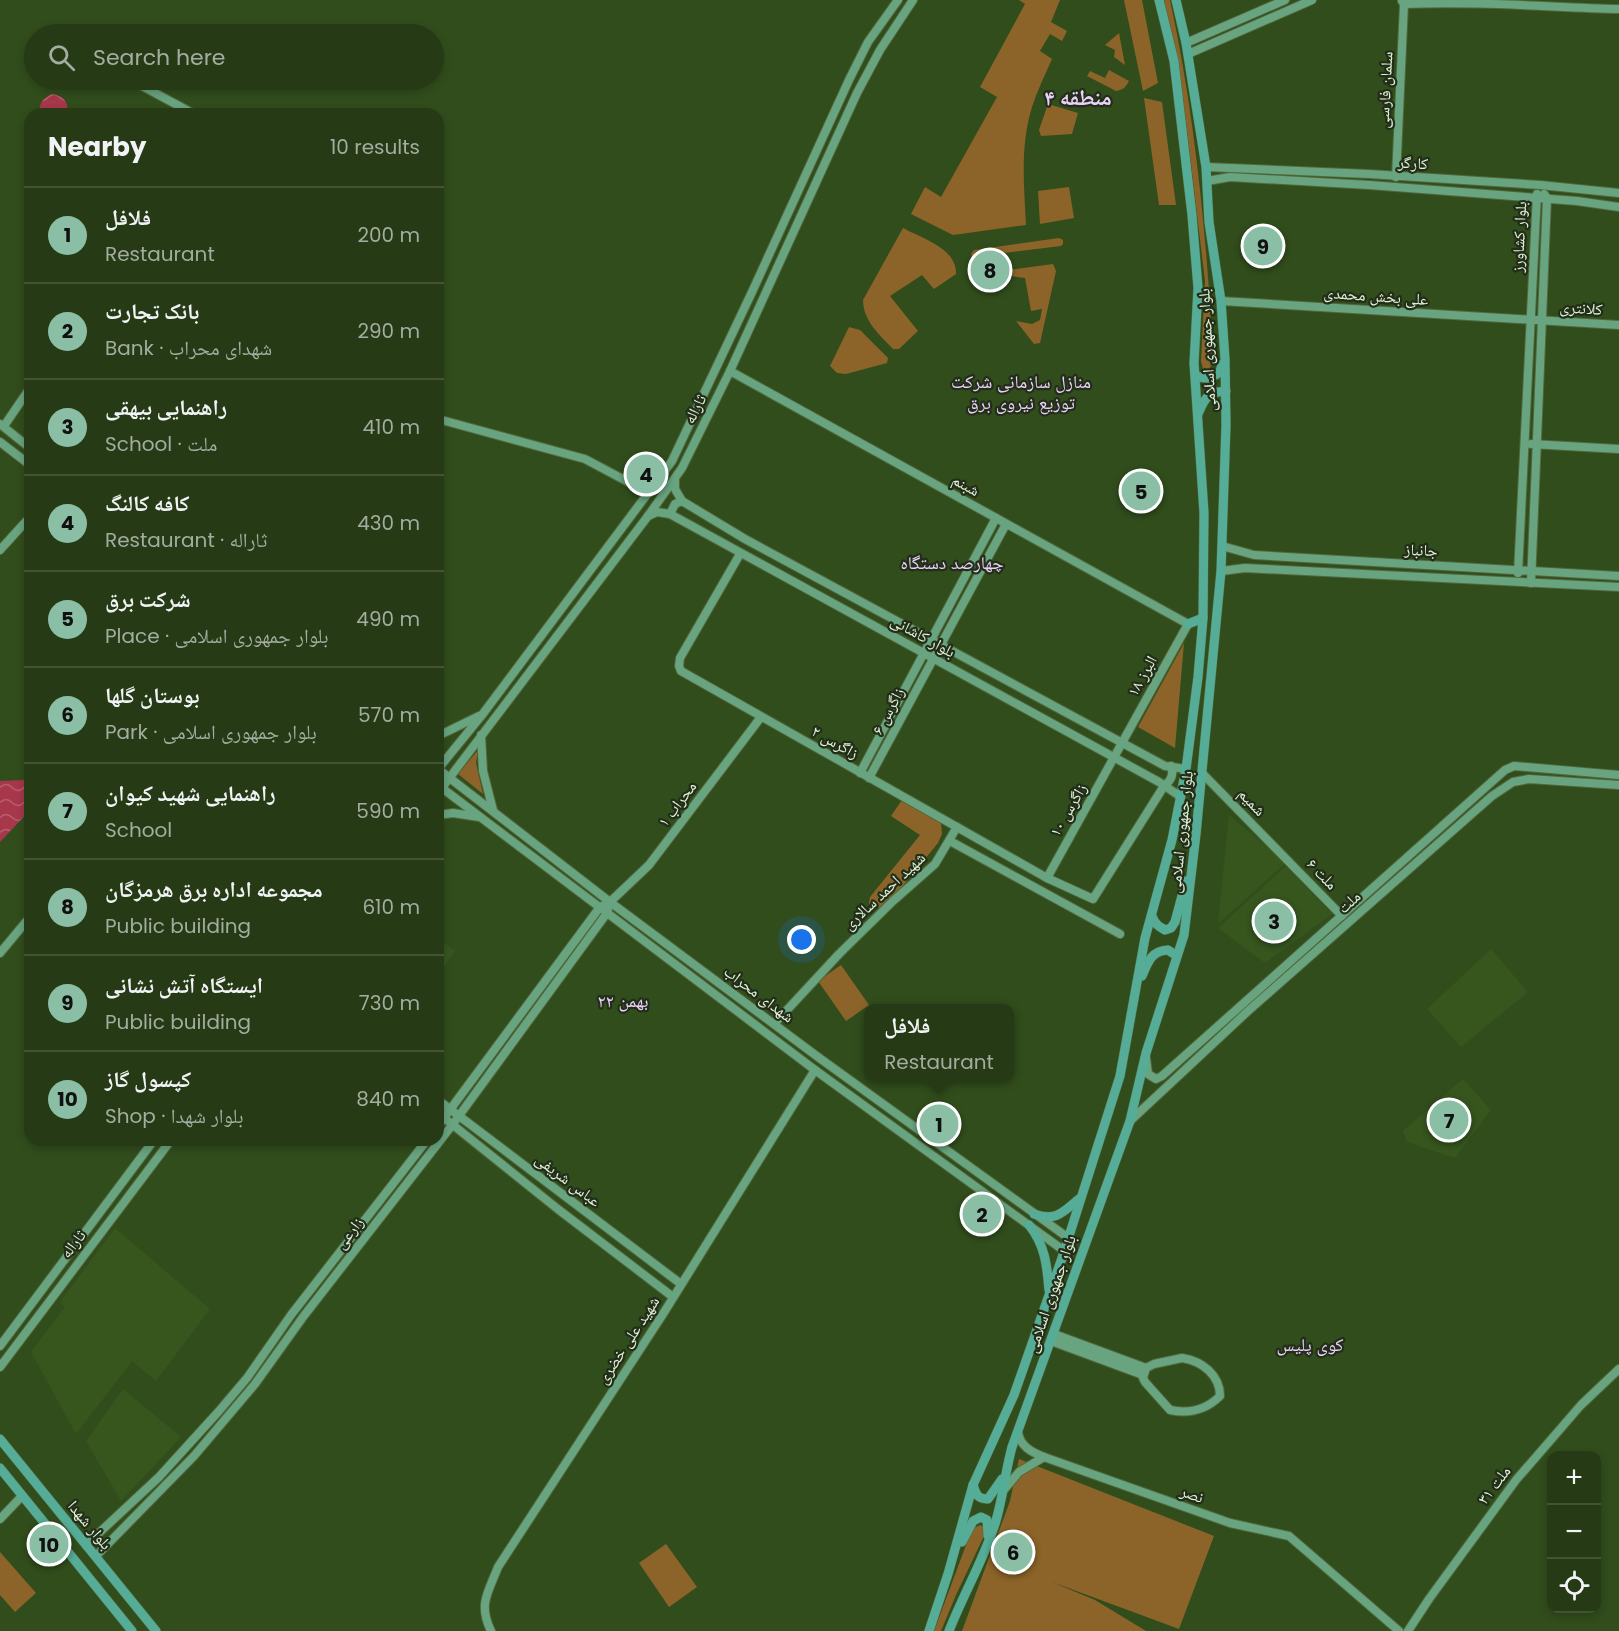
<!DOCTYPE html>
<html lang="en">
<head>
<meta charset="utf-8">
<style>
	body { margin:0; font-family:Poppins,"Noto Naskh Arabic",sans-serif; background:#2d411e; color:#f1f3f6 }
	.controls { position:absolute; right:18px; bottom:18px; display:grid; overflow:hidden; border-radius:12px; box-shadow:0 3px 9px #0003 }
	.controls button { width:54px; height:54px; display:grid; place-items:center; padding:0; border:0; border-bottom:2px solid #425434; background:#253a15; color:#f1f3f6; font:30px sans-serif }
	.you { position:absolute; left:802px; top:940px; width:21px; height:21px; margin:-15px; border:4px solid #fff; border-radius:50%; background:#1a73e8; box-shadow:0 0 0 9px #1a73e833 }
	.badge { display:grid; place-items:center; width:39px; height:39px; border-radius:50%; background:#8abfa5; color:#111; font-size:20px; font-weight:700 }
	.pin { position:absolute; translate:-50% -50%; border:3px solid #fff; box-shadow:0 2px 6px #0006 }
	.popup { position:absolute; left:864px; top:1004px; width:150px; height:78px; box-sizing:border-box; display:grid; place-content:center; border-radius:12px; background:#253a15; filter:drop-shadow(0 2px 4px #0005); font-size:20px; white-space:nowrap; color:#a3ada0 }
	.popup b { font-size:22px; color:#f1f3f6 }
	.popup::after { content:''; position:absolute; left:50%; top:100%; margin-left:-12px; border:12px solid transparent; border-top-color:#253a15 }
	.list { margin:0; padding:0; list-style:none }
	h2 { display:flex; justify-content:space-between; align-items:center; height:78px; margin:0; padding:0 24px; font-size:26px }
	h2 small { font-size:20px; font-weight:400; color:#a3ada0 }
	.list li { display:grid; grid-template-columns:39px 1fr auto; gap:18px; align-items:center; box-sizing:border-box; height:96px; padding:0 24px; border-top:2px solid #425434 }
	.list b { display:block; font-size:22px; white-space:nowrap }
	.list p { margin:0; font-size:20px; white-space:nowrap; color:#a3ada0 }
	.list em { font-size:20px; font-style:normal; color:#a3ada0 }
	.icon { flex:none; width:33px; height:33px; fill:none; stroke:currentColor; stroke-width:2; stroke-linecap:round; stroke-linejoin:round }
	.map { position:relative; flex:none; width:1619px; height:1631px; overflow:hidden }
	.search { position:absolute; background:#253a15; box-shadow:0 3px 9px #0003; left:24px; top:24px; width:420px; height:66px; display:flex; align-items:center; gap:15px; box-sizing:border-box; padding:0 21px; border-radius:33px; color:#a3ada0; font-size:22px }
	.panel { position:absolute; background:#253a15; box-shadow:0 3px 9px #0003; left:24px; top:108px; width:420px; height:1038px; border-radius:18px }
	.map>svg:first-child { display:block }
</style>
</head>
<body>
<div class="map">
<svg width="1619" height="1631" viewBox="0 0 1619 1631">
	<defs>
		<pattern id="water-waves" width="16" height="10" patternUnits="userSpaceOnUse" patternTransform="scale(1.5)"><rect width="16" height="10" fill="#a7374b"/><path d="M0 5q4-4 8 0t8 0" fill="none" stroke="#b75e6d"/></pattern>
	</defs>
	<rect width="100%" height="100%" fill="#314d1c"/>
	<g fill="#36561e">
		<path d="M1229,815L1286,863L1218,924Z"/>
		<path d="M1286,866L1332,914L1265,963L1218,928Z"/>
		<path d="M438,938L455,951L438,975Z"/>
		<path d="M1491,949L1528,992L1461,1047L1427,1009Z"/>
		<path d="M1463,1079L1491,1110L1455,1158L1407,1142L1403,1131Z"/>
		<path d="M115,1228L210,1309L156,1381L132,1361L76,1434L31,1352L65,1307L60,1302Z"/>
		<path d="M123,1389L181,1437L121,1501L86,1441Z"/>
	</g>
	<g fill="#8c6429">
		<path d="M1019,0H1060L1051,22L1067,31L1062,41L1050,34L1040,51L1052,59C1045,75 1037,91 1032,107C1020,146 1024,185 1026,225L953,235L911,214L925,187L941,197L997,97L980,87L1025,4Z"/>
		<path d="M1124,0H1142L1158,83L1143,91Z"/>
		<path d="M1164,0H1170C1195,115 1206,232 1213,350L1214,362L1208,370L1203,369L1201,361L1205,281L1183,98Z"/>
		<path d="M1119,33L1125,65L1114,57L1115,50L1105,45Z"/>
		<path d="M1109,70L1129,81C1126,87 1123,90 1116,91L1087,76L1090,71L1105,78Z"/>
		<path d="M1144,98L1162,102L1176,205H1159Z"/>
		<path d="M1048,104L1078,113L1072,134L1041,136L1039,130Z"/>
		<path d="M1069,187L1074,218L1040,224L1038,191Z"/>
		<path d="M903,228C921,238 957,248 956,274L934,289L922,275L890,296L918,331L899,349H893C880,335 863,321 863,300Z"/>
		<path d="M1059,238L1063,240V244L1061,246L972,257L971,254L974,250Z"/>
		<path d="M1053,264L1056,271L1040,343L1034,344L1016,321L1032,324L1040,320L1042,309L1031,311L1025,278L1011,276L1009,270Z"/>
		<path d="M849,327L860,330L888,358L887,363L846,374L837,373L830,366Z"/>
		<path d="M1184,643L1175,748L1138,727Z"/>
		<path d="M478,750L476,763L483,794L458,774Z"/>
		<path d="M902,800L941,823L942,834L938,843L887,905L882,909L869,904L870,897L920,835L891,816Z"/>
		<path d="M841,965L869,1005L846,1021L818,981Z"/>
		<path d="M1019,1459L1214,1536L1179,1629L1052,1582L1095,1600L1146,1631H962L1010,1501Z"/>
		<path d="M980,1525L985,1528L984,1536L956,1595L941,1631H934L972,1529Z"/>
		<path d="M666,1544L697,1587L669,1607L639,1563Z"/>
		<path d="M0,1552L36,1593L15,1612L0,1595Z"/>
	</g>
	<g fill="url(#water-waves)">
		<path d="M52,94C64,96 69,102 67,114H40C38,104 43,98 52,94Z"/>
		<path d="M30,777V810L0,842V781L23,780Z"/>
	</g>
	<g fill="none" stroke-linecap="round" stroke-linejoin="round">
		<defs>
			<g id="secondary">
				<path d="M1404,4C1476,1 1547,7 1619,9"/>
				<path d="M1186,43L1285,0"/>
				<path d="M1188,54L1312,0"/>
				<path d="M131,80L194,114"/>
				<path d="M1206,167L1369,174L1540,185L1619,193"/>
				<path d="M1396,177L1404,4L1402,1"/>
				<path d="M1207,181L1230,177L1369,185L1577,201L1619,207"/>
				<path d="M1221,301L1619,325"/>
				<path d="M730,371L1188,624L1047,878"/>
				<path d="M438,403V417"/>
				<path d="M438,419L585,459L649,493"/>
				<path d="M0,424L30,448"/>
				<path d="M4,426L30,388"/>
				<path d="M0,442L30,465"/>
				<path d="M1531,444L1619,449"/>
				<path d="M675,480V489L682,501L745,539L1165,766L1186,769"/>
				<path d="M670,514L675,504L682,501"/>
				<path d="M648,516L657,512L670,514L1159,782L1181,797"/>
				<path d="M1222,546L1254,555L1619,576"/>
				<path d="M0,550L30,517"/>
				<path d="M740,554L680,658L679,666L681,671L1047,878L1093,899L1164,786C1171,781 1174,774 1171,766"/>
				<path d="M1221,571L1245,568L1619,587"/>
				<path d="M1518,573L1537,194"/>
				<path d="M1531,583L1547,198L1544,194"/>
				<path d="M481,735L483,771L493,810"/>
				<path d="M438,736L479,716"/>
				<path d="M438,769L482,715L672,461L752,292L849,80L868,42L898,0"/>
				<path d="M438,769L610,902L818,1057L1067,1237"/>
				<path d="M860,773L996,518"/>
				<path d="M1202,773L1342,916"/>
				<path d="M869,778L1006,524"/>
				<path d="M438,785L815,1070L1063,1250"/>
				<path d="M438,793L648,516L682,468L730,371L857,93L880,50L913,0"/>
				<path d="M438,815L453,813L479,817"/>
				<path d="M950,841L1120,934"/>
				<path d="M0,953L30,917"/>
				<path d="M774,1024L839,954L893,901L935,864L957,827"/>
				<path d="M1146,1058L1148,1074L1156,1079L1162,1076L1505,770L1514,766L1619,775"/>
				<path d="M438,1100L681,1284"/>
				<path d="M438,1113L559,1210L673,1297"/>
				<path d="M1130,1121L1248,1011L1492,796L1513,782L1529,779L1619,785"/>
				<path d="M438,1126L600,907L610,902L649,865L761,717"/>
				<path d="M1054,1334L1146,1368"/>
				<path d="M1051,1341L1143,1375"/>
				<path d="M0,1346L154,1140"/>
				<path d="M1182,1358C1202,1361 1220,1375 1220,1396C1206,1410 1189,1414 1170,1410L1145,1382L1143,1378L1146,1368L1154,1364Z"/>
				<path d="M0,1367L171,1140"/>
				<path d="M1018,1432C1020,1446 1031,1452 1044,1457L1230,1523L1289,1536L1399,1631"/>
				<path d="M1003,1491L1019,1472L1044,1457"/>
				<path d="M0,1519L22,1496"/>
				<path d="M86,1545L159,1477L219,1411L247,1378L291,1315L427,1140"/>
				<path d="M96,1556L194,1456L255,1384L303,1317L453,1124L607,913L610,902"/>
				<path d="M491,1631C478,1604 488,1593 498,1567L663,1314L815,1070"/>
				<path d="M1408,1631L1429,1599L1516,1480L1581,1405L1619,1369"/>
			</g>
			<g id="primary">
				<path d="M1195,375C1205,380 1211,379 1220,372L1222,364"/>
				<path d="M1198,414C1205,398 1207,392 1226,391"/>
				<path d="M1188,624L1203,618"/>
				<path d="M1152,916C1155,924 1158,926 1165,930L1171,928L1175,922L1186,881"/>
				<path d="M1142,976C1148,962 1151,951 1168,950L1177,956"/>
				<path d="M1034,1214C1056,1222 1063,1212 1079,1199"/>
				<path d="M1029,1225C1045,1245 1047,1265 1049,1290"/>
				<path d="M0,1439L156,1631"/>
				<path d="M0,1468L132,1631"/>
				<path d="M973,1485C976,1494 977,1499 988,1499L1002,1479"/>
				<path d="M962,1542L973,1521L981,1517L987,1520L988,1536"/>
				<path d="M929,1631L948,1574L973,1485L1014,1395L1062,1258L1120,1076L1145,938L1172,840L1186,769L1198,677L1203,618L1204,513L1194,363L1198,288L1192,215L1174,61L1159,0"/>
				<path d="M949,1631C963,1595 983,1561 995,1524C1003,1499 1005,1472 1012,1447L1130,1121L1146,1053L1184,935L1196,834L1221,571L1226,425L1225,359L1221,301L1209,222L1206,167L1186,43L1176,0"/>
			</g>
		</defs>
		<use href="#secondary" stroke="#50683c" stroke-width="10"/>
		<use href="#primary" stroke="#50683c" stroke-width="10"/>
		<use href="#secondary" stroke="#69a480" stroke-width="8"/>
		<use href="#primary" stroke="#55ac97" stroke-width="9"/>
	</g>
	<g text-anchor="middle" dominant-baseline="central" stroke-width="4.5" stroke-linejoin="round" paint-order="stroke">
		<g font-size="16" fill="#e0f2d6" stroke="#222e19">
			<text transform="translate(1385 90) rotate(-87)">سلمان فارسی</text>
			<text transform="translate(1413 163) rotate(4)">کارگر</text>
			<text transform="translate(1519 237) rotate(-87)">بلوار کشاورز</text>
			<text transform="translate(1376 296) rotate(4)">علی بخش محمدی</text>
			<text transform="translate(1581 308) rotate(4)">کلانتری</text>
			<text transform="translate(1207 350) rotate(-93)">بلوار جمهوری اسلامی</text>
			<text transform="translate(695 409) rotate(-63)">ثاراله</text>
			<text transform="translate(966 485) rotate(29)">شبنم</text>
			<text transform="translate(1421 550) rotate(3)">جانباز</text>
			<text transform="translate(923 636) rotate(29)">بلوار کاشانی</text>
			<text transform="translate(1142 676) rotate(-61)">البرز ۱۸</text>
			<text transform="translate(888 711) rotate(-62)">زاگرس ۶</text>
			<text transform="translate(835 742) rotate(29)">زاگرس ۲</text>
			<text transform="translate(1252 802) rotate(46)">شمیم</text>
			<text transform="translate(677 804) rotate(-53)">محراب ۱</text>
			<text transform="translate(1068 810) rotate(-60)">زاگرس ۱۰</text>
			<text transform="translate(1181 832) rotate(-84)">بلوار جمهوری اسلامی</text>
			<text transform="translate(1322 874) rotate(46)">ملت ۶</text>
			<text transform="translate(884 891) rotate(-43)">شهید احمد سالاری</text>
			<text transform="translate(1349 902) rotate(-42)">ملت</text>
			<text transform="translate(759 994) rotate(37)">شهدای محراب</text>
			<text transform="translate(568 1180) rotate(37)">عباس شریفی</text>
			<text transform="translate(349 1233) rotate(-52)">زارعی</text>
			<text transform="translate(73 1244) rotate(-53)">ثاراله</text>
			<text transform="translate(1051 1294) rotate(-71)">بلوار جمهوری اسلامی</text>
			<text transform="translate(628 1340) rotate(-57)">شهید علی خضری</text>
			<text transform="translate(1494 1485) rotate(-53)">ملت ۳۱</text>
			<text transform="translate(1192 1494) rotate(20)">نصر</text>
			<text transform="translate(90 1525) rotate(50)">بلوار شهدا</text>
		</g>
		<g font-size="18" fill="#ecd2fa" stroke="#222e19">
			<text x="1021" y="381">منازل سازمانی شرکت<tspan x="1021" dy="21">توزیع نیروی برق</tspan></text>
			<text x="952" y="562">چهارصد دستگاه</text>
			<text x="623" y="1000">۲۲ بهمن</text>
			<text x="1310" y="1344">کوی پلیس</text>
		</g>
		<g font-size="22" font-weight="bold" fill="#ecd2fa" stroke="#222e19">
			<text x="1078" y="97">منطقه ۴</text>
		</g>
	</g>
</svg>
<div class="controls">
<button>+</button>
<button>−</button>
<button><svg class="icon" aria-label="locate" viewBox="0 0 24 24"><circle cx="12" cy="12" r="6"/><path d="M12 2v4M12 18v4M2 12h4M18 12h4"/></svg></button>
</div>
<div class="you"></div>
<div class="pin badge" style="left:939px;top:1124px">1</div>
<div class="popup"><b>فلافل</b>Restaurant</div>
<div class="pin badge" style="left:982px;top:1214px">2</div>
<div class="pin badge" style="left:1274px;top:921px">3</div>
<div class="pin badge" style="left:646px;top:474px">4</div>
<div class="pin badge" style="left:1141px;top:491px">5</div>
<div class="pin badge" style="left:1013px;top:1552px">6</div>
<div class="pin badge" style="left:1449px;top:1120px">7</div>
<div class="pin badge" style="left:990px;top:270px">8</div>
<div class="pin badge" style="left:1263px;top:246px">9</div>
<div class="pin badge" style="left:49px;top:1544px">10</div>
<div class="search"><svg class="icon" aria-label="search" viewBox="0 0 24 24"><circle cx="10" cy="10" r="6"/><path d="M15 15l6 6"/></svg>Search here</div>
<section class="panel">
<h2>Nearby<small>10 results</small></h2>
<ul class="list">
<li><span class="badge">1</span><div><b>فلافل</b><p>Restaurant</p></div><em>200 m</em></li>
<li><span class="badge">2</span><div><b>بانک تجارت</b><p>Bank · شهدای محراب</p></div><em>290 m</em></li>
<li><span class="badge">3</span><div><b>راهنمایی بیهقی</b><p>School · ملت</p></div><em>410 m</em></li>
<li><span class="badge">4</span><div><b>کافه کالنگ</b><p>Restaurant · ثاراله</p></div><em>430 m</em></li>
<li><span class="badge">5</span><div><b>شرکت برق</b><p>Place · بلوار جمهوری اسلامی</p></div><em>490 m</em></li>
<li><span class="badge">6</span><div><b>بوستان گلها</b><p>Park · بلوار جمهوری اسلامی</p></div><em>570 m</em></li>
<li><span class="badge">7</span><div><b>راهنمایی شهید کیوان</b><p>School</p></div><em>590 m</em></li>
<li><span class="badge">8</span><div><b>مجموعه اداره برق هرمزگان</b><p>Public building</p></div><em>610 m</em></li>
<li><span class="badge">9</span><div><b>ایستگاه آتش نشانی</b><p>Public building</p></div><em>730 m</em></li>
<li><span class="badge">10</span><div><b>کپسول گاز</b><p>Shop · بلوار شهدا</p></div><em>840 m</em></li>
</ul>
</section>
</div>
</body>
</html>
